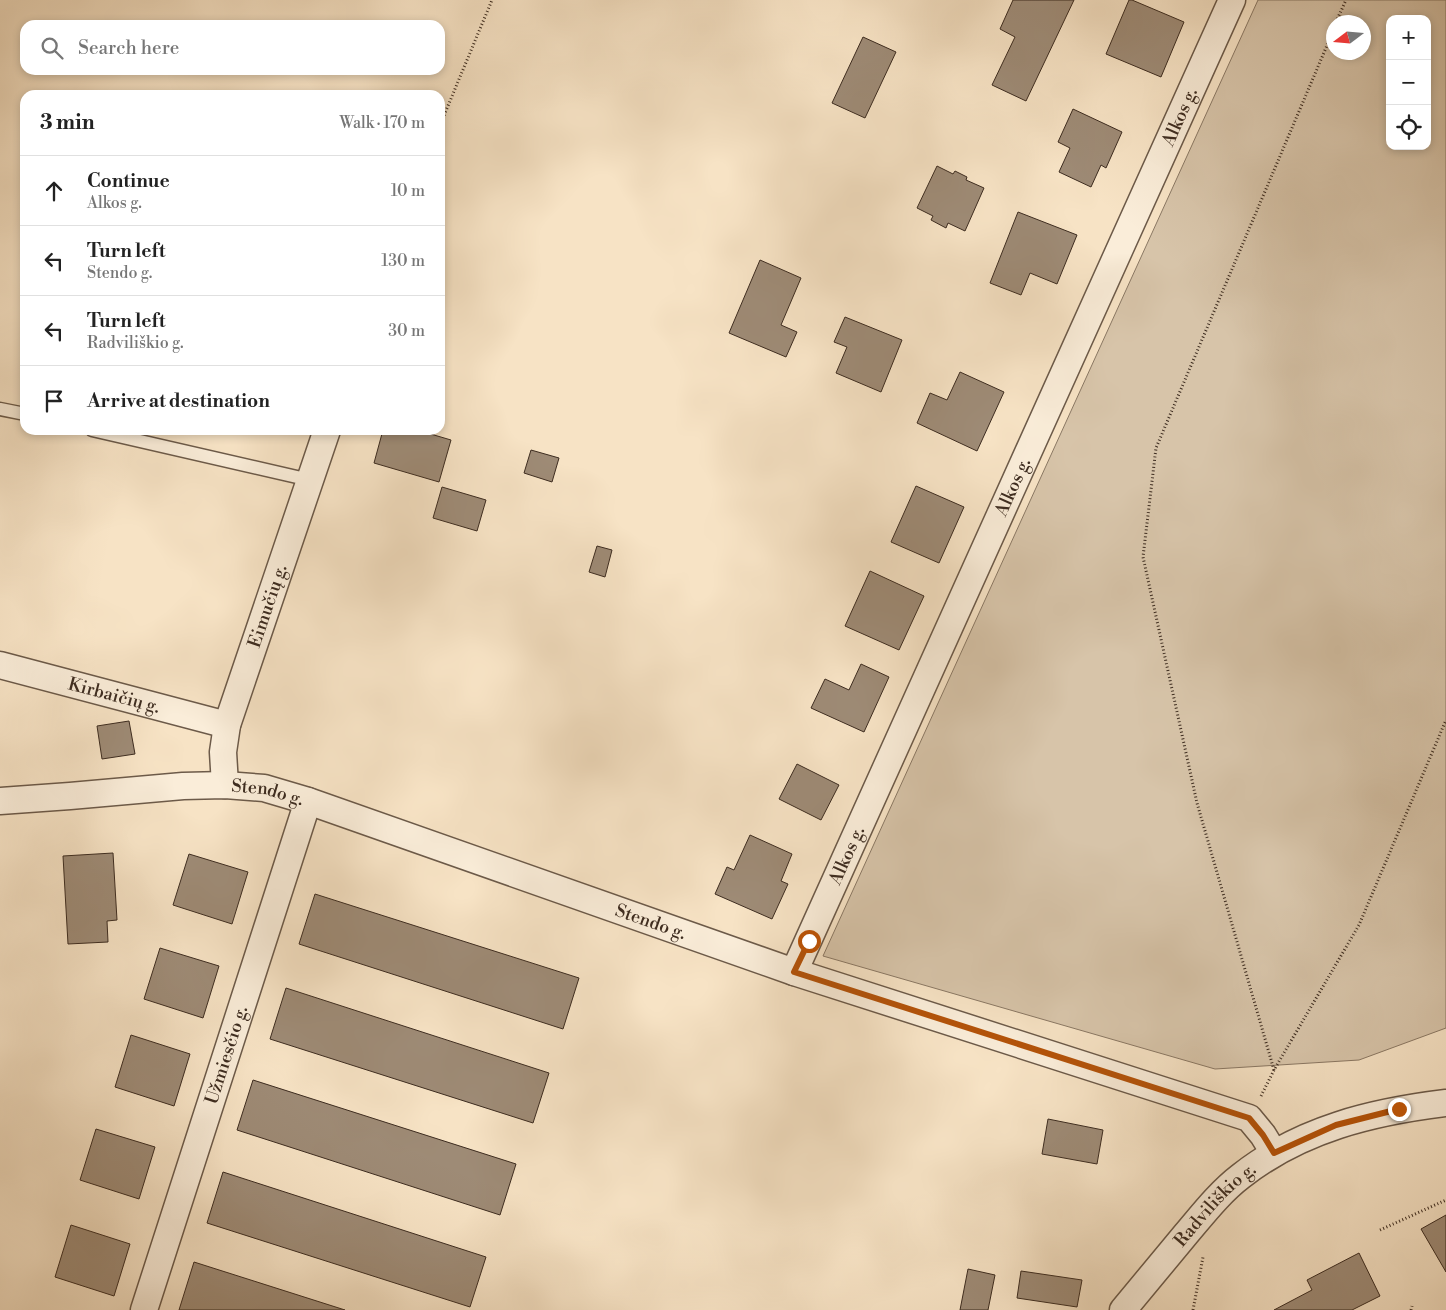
<!DOCTYPE html>
<html lang="en">
<head>
<meta charset="utf-8">
<style>
	body { margin:0; font-family:"Libre Bodoni",serif; background:#f2f2f2; color:#222 }
	.controls { position:absolute; right:15px; top:15px; display:grid; overflow:hidden; border-radius:10px; box-shadow:0 2px 8px #0003 }
	.controls button { width:45px; height:45px; display:grid; place-items:center; padding:0; border:0; border-bottom:1px solid #e0e0e0; background:#fff; color:#222; font:25px sans-serif }
	.compass { position:absolute; left:1326px; top:15px; width:45px; height:45px; border-radius:50%; background:#fff; box-shadow:0 2px 8px #0003; rotate:254deg }
	.stop { position:absolute; width:15px; height:15px; margin:-11px; border:4px solid #b45309; border-radius:50%; background:#fff }
	.stop.end { background:#b45309; border-color:#fff; box-shadow:0 1px 5px #0008 }
	.list { margin:0; padding:0; list-style:none }
	h2 { display:flex; justify-content:space-between; align-items:center; height:65px; margin:0; padding:0 20px; font-size:21px }
	h2 small { font-size:16px; font-weight:400; color:#767676 }
	.list li { display:grid; grid-template-columns:32px 1fr auto; gap:15px; align-items:center; box-sizing:border-box; height:70px; padding:0 20px; border-top:1px solid #e0e0e0 }
	.list b { display:block; font-size:19px; white-space:nowrap }
	.list p { margin:0; font-size:16px; white-space:nowrap; color:#767676 }
	.list em { font-size:16px; font-style:normal; color:#767676 }
	.icon { flex:none; width:28px; height:28px; fill:none; stroke:currentColor; stroke-width:2; stroke-linecap:round; stroke-linejoin:round }
	.map { position:relative; flex:none; width:1446px; height:1310px; overflow:hidden }
	.search { position:absolute; background:#fff; box-shadow:0 2px 8px #0003; left:20px; top:20px; width:425px; height:55px; display:flex; align-items:center; gap:12px; box-sizing:border-box; padding:0 18px; border-radius:15px; color:#767676; font-size:19px }
	.panel { position:absolute; background:#fff; box-shadow:0 2px 8px #0003; left:20px; top:90px; width:425px; height:345px; border-radius:15px }
	.map>svg:first-child { display:block }
</style>
</head>
<body>
<div class="map">
<svg width="1446" height="1310" viewBox="0 0 1446 1310">
	<rect width="100%" height="100%" fill="#f7e3c5"/>
	<filter id="stains"><feTurbulence type="fractalNoise" baseFrequency=".004" numOctaves="4"/><feColorMatrix values="0 0 0 0 .2 0 0 0 0 .09 0 0 0 0 .02 0 0 0 .5 -.17"/></filter>
	<radialGradient id="worn" r=".72"><stop offset=".6" stop-color="#630" stop-opacity="0"/><stop offset="1" stop-color="#630" stop-opacity=".3"/></radialGradient>
	<path fill="#d7c4a9" stroke="#8a7864" fill-rule="evenodd" d="M1258,0H1446V1028L1359,1060L1215,1069L823,956ZM1390,19H1427V146H1390ZM1334,22H1364V52H1334Z"/>
	<g fill="#9e8b76" stroke="#3d2c20">
		<path d="M1013,0H1074L1026,101L992,85L1015,37L1000,29Z"/>
		<path d="M1129,0H1132L1184,22L1161,77L1106,54Z"/>
		<path d="M863,37L896,52L865,118L832,103Z"/>
		<path d="M1073,109L1122,132L1106,168L1101,165L1091,187L1059,172L1070,148L1058,142Z"/>
		<path d="M937,166L953,174L955,171L967,177L966,180L984,188L965,231L948,223L946,228L931,220L933,216L917,208Z"/>
		<path d="M1018,212L1077,235L1057,284L1030,273L1021,295L990,283Z"/>
		<path d="M760,260L801,278L781,325L797,332L786,357L729,333Z"/>
		<path d="M845,317L902,340L881,392L836,373L847,347L834,342Z"/>
		<path d="M960,372L1004,392L977,451L917,423L930,393L947,400Z"/>
		<path d="M383,430H417L451,440L439,482L374,463Z"/>
		<path d="M531,450L559,458L552,482L524,473Z"/>
		<path d="M916,486L964,507L939,563L891,542Z"/>
		<path d="M442,487L486,500L477,531L433,518Z"/>
		<path d="M597,546L612,550L605,577L589,572Z"/>
		<path d="M870,571L924,596L899,650L845,626Z"/>
		<path d="M861,664L889,677L864,732L811,708L825,679L849,690Z"/>
		<path d="M129,721L135,754L102,759L97,726Z"/>
		<path d="M797,764L839,785L821,820L779,799Z"/>
		<path d="M750,835L792,854L781,881L788,884L772,919L715,894L727,867L734,870Z"/>
		<path d="M113,853L117,920L107,921L108,942L68,944L63,856Z"/>
		<path d="M189,854L248,872L232,924L173,905Z"/>
		<path d="M315,894L579,978L563,1029L299,944Z"/>
		<path d="M160,948L219,966L203,1018L144,999Z"/>
		<path d="M286,988L549,1073L533,1123L270,1039Z"/>
		<path d="M131,1035L190,1054L174,1106L115,1087Z"/>
		<path d="M253,1080L516,1164L500,1215L237,1130Z"/>
		<path d="M1048,1119L1103,1130L1097,1164L1042,1154Z"/>
		<path d="M96,1129L155,1147L139,1199L80,1180Z"/>
		<path d="M223,1172L486,1257L470,1307L207,1223Z"/>
		<path d="M1446,1215V1272L1421,1229Z"/>
		<path d="M71,1225L130,1244L114,1296L55,1277Z"/>
		<path d="M1359,1253L1380,1296L1352,1310H1274L1312,1290L1307,1280Z"/>
		<path d="M194,1262L345,1310H179Z"/>
		<path d="M968,1269L995,1275L988,1310H960Z"/>
		<path d="M1021,1271L1082,1280L1077,1307L1017,1298Z"/>
	</g>
	<g fill="none" stroke-linecap="round" stroke-linejoin="round">
		<defs>
			<g id="lane">
				<path d="M0,409L25,414"/>
				<path d="M92,430L310,480"/>
			</g>
			<g id="street">
				<path id="s1" d="M0,665L227,725"/>
				<path id="s2" d="M225,785L223,752L227,725L327,430"/>
				<path id="s3" d="M0,801L70,796L183,786L225,785L264,788L308,801L794,972L1249,1118L1263,1135L1274,1153"/>
				<path id="s4" d="M794,972L1232,0"/>
				<path id="s5" d="M144,1310L308,801"/>
				<path id="s6" d="M1123,1310C1144,1285 1165,1259 1186,1234C1203,1214 1220,1192 1241,1176C1301,1129 1372,1112 1446,1103"/>
			</g>
		</defs>
		<use href="#lane" stroke="#6c5a49" stroke-width="15"/>
		<use href="#street" stroke="#6c5a49" stroke-width="29"/>
		<g stroke="#3d2c20" stroke-width="3" stroke-dasharray="1 2.5" stroke-linecap="butt">
			<path d="M1336,22L1346,0"/>
			<path d="M440,125L492,0"/>
			<path d="M1274,1070L1197,803L1143,557L1156,448L1334,29"/>
			<path d="M1261,1096L1274,1070L1359,925L1446,720"/>
			<path d="M1380,1230L1446,1200"/>
			<path d="M1193,1310L1203,1257"/>
			<path d="M1411,1310L1412,1306"/>
		</g>
		<use href="#lane" stroke="#faedd9" stroke-width="12"/>
		<use href="#street" stroke="#faedd9" stroke-width="26"/>
	</g>
	<g fill="none" stroke-linecap="round" stroke-linejoin="round">
		<path stroke="#b45309" stroke-width="6" d="M809,941L794,972L1249,1118L1263,1135L1274,1153L1336,1125L1399,1109"/>
	</g>
	<g text-anchor="middle" dominant-baseline="central" stroke-width="4" stroke-linejoin="round" paint-order="stroke">
		<g font-size="18" fill="#3d2c20" stroke="#faedd9">
			<text stroke="none"><textPath href="#s4" startOffset="938">Alkos g.</textPath></text>
			<text stroke="none"><textPath href="#s4" startOffset="532">Alkos g.</textPath></text>
			<text stroke="none"><textPath href="#s2" startOffset="186">Eimučių g.</textPath></text>
			<text stroke="none"><textPath href="#s1" startOffset="118">Kirbaičių g.</textPath></text>
			<text stroke="none"><textPath href="#s3" startOffset="269">Stendo g.</textPath></text>
			<text stroke="none"><textPath href="#s4" startOffset="128">Alkos g.</textPath></text>
			<text stroke="none"><textPath href="#s3" startOffset="674">Stendo g.</textPath></text>
			<text stroke="none"><textPath href="#s5" startOffset="268">Užmiesčio g.</textPath></text>
			<text stroke="none"><textPath href="#s6" startOffset="140">Radviliškio g.</textPath></text>
		</g>
	</g>
	<rect width="100%" height="100%" filter="url(#stains)"/>
	<rect width="100%" height="100%" fill="url(#worn)"/>
</svg>
<div class="controls">
<button>+</button>
<button>−</button>
<button><svg class="icon" aria-label="locate" viewBox="0 0 24 24"><circle cx="12" cy="12" r="6"/><path d="M12 2v4M12 18v4M2 12h4M18 12h4"/></svg></button>
</div>
<svg class="compass" viewBox="-18 -18 36 36"><path d="M0-13l5 13h-10z" fill="#e53935"/><path d="M0 13l5-13h-10z" fill="#767676"/></svg>
<div class="stop" style="left:809px;top:941px"></div>
<div class="stop end" style="left:1399px;top:1109px"></div>
<div class="search"><svg class="icon" aria-label="search" viewBox="0 0 24 24"><circle cx="10" cy="10" r="6"/><path d="M15 15l6 6"/></svg>Search here</div>
<section class="panel">
<h2>3 min<small>Walk · 170 m</small></h2>
<ul class="list">
<li><svg class="icon" aria-label="ahead" viewBox="0 0 24 24"><path d="M12 20V5M6 11l6-6 6 6"/></svg><div><b>Continue</b><p>Alkos g.</p></div><em>10 m</em></li>
<li><svg class="icon" aria-label="left" viewBox="0 0 24 24"><path d="M17 20v-9H6M10 6l-5 5 5 5"/></svg><div><b>Turn left</b><p>Stendo g.</p></div><em>130 m</em></li>
<li><svg class="icon" aria-label="left" viewBox="0 0 24 24"><path d="M17 20v-9H6M10 6l-5 5 5 5"/></svg><div><b>Turn left</b><p>Radviliškio g.</p></div><em>30 m</em></li>
<li><svg class="icon" aria-label="arrive" viewBox="0 0 24 24"><path d="M6 21V4h12l-3 4 3 4H6"/></svg><div><b>Arrive at destination</b></div></li>
</ul>
</section>
</div>
</body>
</html>
